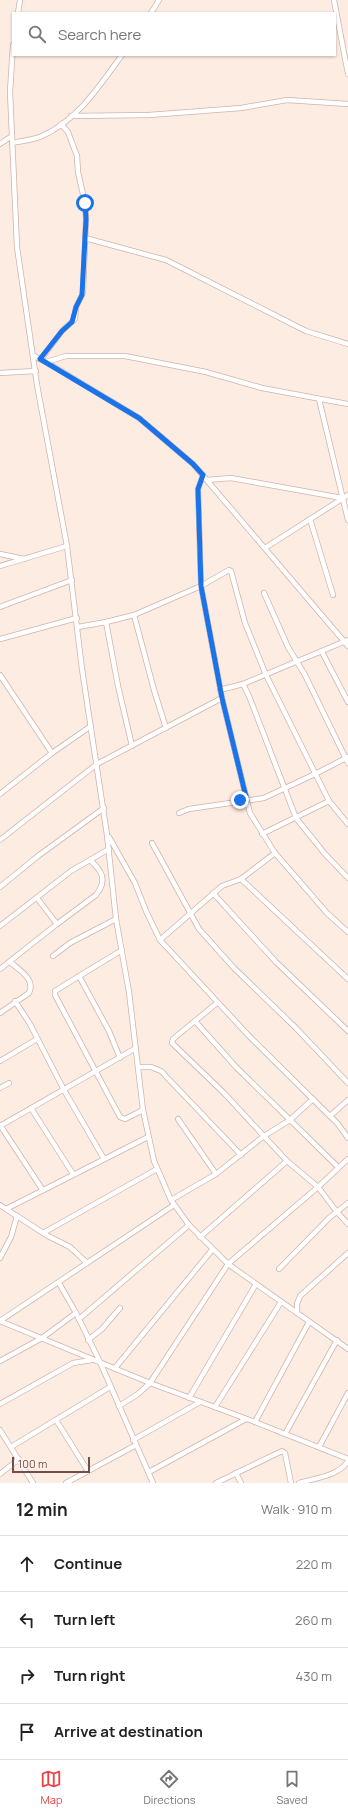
<!DOCTYPE html>
<html lang="en">
<head>
<meta charset="utf-8">
<style>
	body { margin:0; font-family:Manrope,sans-serif; background:#f6f6f6; color:#222 }
	.scale { position:absolute; left:12px; bottom:10px; width:78px; box-sizing:border-box; padding-left:4px; border:2px solid #764d47; border-top:0; font-size:11px; line-height:14px; white-space:nowrap; color:#764d47; -webkit-text-stroke:3px #fff1e9; paint-order:stroke }
	.stop { position:absolute; width:12px; height:12px; margin:-9px; border:3px solid #1a73e8; border-radius:50%; background:#fff }
	.stop.end { background:#1a73e8; border-color:#fff; box-shadow:0 1px 4px #0008 }
	.list { margin:0; padding:0; list-style:none }
	h2 { display:flex; justify-content:space-between; align-items:center; height:52px; margin:0; padding:0 16px; font-size:17px }
	h2 small { font-size:13px; font-weight:400; color:#767676 }
	.list li { display:grid; grid-template-columns:26px 1fr auto; gap:12px; align-items:center; box-sizing:border-box; height:56px; padding:0 16px; border-top:1px solid #e0e0e0 }
	.list b { display:block; font-size:15px; white-space:nowrap }
	.list em { font-size:13px; font-style:normal; color:#767676 }
	.icon { flex:none; width:22px; height:22px; fill:none; stroke:currentColor; stroke-width:2; stroke-linecap:round; stroke-linejoin:round }
	.map { position:relative; flex:none; width:348px; height:1483px; overflow:hidden }
	.search { position:absolute; background:#fff; box-shadow:0 1px 3px #0004; left:12px; right:12px; top:12px; height:44px; display:flex; align-items:center; gap:10px; box-sizing:border-box; padding:0 14px; border-radius:0px; color:#767676; font-size:15px }
	.sheet { height:276px; background:#fff }
	nav { display:flex; justify-content:space-around; align-items:center; box-sizing:border-box; height:56px; border-top:1px solid #e0e0e0; background:#fff; font-size:11px; color:#767676 }
	nav a { display:grid; justify-items:center; gap:2px }
	nav .on { color:#ed4144 }
	.map>svg:first-child { display:block }
</style>
</head>
<body>
<div class="map">
<svg width="348" height="1483" viewBox="0 0 348 1483">
	<rect width="100%" height="100%" fill="#fdece2"/>
	<g fill="none" stroke-linecap="round" stroke-linejoin="round">
		<defs>
			<g id="minor">
				<path d="M334,0L348,74"/>
				<path d="M18,13L20,0"/>
				<path d="M151,13L159,0"/>
				<path d="M13,45L10,92L17,247L37,385L67,546L82,669L107,835L116,919L129,992L143,1110L154,1161L171,1200L189,1225L228,1264L348,1349"/>
				<path d="M71,116L149,115L241,108L287,100L348,104"/>
				<path d="M12,143C22,141 33,140 42,136C78,120 100,85 122,55"/>
				<path d="M0,144L12,136"/>
				<path d="M85,238L166,260L306,331L348,344"/>
				<path d="M34,356L46,362L139,418L193,464L348,646"/>
				<path d="M41,359L62,331L75,319L76,307L83,293L86,219L85,203L78,172L77,156L68,132L61,124"/>
				<path d="M46,362L66,356H125L206,372L262,388L348,404"/>
				<path d="M0,373L36,371"/>
				<path d="M319,399L348,520"/>
				<path d="M203,475L198,489L201,586L222,698L250,813L275,853L327,913L348,932"/>
				<path d="M207,480L231,478L342,498"/>
				<path d="M310,519L333,595"/>
				<path d="M265,548L348,495"/>
				<path d="M0,554L24,559"/>
				<path d="M0,566L67,546"/>
				<path d="M264,593L288,647L305,675L348,763"/>
				<path d="M0,607L72,580"/>
				<path d="M134,615L154,690L166,728"/>
				<path d="M106,622L118,686L132,746"/>
				<path d="M78,627L106,622L134,615L201,586L229,570L231,571L245,623L266,675L329,801L348,824"/>
				<path d="M0,639L77,618"/>
				<path d="M322,652L348,702"/>
				<path d="M0,675L52,753"/>
				<path d="M243,684L249,696L296,818L325,854L348,878"/>
				<path d="M220,690L243,684L348,640"/>
				<path d="M0,794L52,753L91,726"/>
				<path d="M179,813L189,809L264,798L315,774L348,757"/>
				<path d="M262,834L329,801"/>
				<path d="M109,837L135,883L146,911L160,940L249,1036L338,1124L348,1138"/>
				<path d="M0,840L97,764L222,698"/>
				<path d="M152,843L199,929L234,968L296,1028L348,1083"/>
				<path d="M241,879L348,979"/>
				<path d="M0,887L38,856L104,808"/>
				<path d="M213,893L276,962L348,1031"/>
				<path d="M57,924L96,895C108,880 102,871 90,860"/>
				<path d="M0,926L71,871L109,849"/>
				<path d="M160,940L222,886L241,879L275,853"/>
				<path d="M122,950L63,986L55,991V995L120,1117L125,1119L143,1110"/>
				<path d="M53,956L70,943L116,919"/>
				<path d="M0,969L57,924L37,898"/>
				<path d="M79,976L109,1031L120,1058"/>
				<path d="M15,1001L30,1024L64,1090L104,1159"/>
				<path d="M217,1003L173,1039L172,1043L224,1093L287,1161L318,1187L337,1212L348,1224"/>
				<path d="M0,1013L29,993C36,979 19,970 10,962"/>
				<path d="M195,1021L236,1067L338,1167"/>
				<path d="M0,1061L37,1039"/>
				<path d="M138,1067H151L161,1071L241,1155"/>
				<path d="M0,1088L9,1083"/>
				<path d="M31,1108L73,1174"/>
				<path d="M330,1116L348,1100"/>
				<path d="M178,1119L216,1174"/>
				<path d="M0,1125L42,1189"/>
				<path d="M0,1126L136,1048"/>
				<path d="M171,1200L216,1174L264,1136L290,1120L313,1099"/>
				<path d="M0,1205L6,1209L148,1137"/>
				<path d="M6,1209L48,1236L70,1247L87,1263"/>
				<path d="M43,1233L157,1169"/>
				<path d="M200,1237L287,1161"/>
				<path d="M0,1258L11,1237L17,1216"/>
				<path d="M279,1269L329,1218L348,1203"/>
				<path d="M59,1283L76,1313L100,1362L153,1483"/>
				<path d="M297,1313V1304L300,1296L348,1253"/>
				<path d="M79,1319L189,1225"/>
				<path d="M0,1321L150,1383L255,1422L348,1459"/>
				<path d="M0,1321L174,1205"/>
				<path d="M88,1340L102,1329L120,1308"/>
				<path d="M0,1361L42,1338L76,1313"/>
				<path d="M115,1368L212,1250"/>
				<path d="M189,1398L256,1284"/>
				<path d="M0,1404L73,1363L92,1360"/>
				<path d="M119,1406L138,1394L150,1383L228,1264L318,1187L348,1159"/>
				<path d="M215,1407L281,1302"/>
				<path d="M56,1420L88,1471"/>
				<path d="M255,1422L309,1322"/>
				<path d="M0,1430L33,1483"/>
				<path d="M285,1434L337,1340"/>
				<path d="M133,1440L200,1402"/>
				<path d="M11,1447L110,1387"/>
				<path d="M319,1447L348,1393"/>
				<path d="M149,1472L246,1419"/>
				<path d="M236,1473L241,1483"/>
				<path d="M0,1474L19,1459"/>
				<path d="M66,1483L136,1445"/>
				<path d="M216,1483L282,1451L285,1453L291,1483"/>
				<path d="M299,1483C315,1478 339,1476 348,1461"/>
			</g>
		</defs>
		<use href="#minor" stroke="#d1b3ab" stroke-width="6"/>
		<use href="#minor" stroke="#fff" stroke-width="4.5"/>
	</g>
	<g fill="none" stroke-linecap="round" stroke-linejoin="round">
		<path stroke="#1a73e8" stroke-width="5" d="M85,203L86,219L82,295L76,307L72,322L62,331L40,359L139,418L193,464L203,475L198,489L201,586L222,698L247,801L240,800"/>
	</g>
</svg>
<div class="scale">100 m</div>
<div class="stop" style="left:85px;top:203px"></div>
<div class="stop end" style="left:240px;top:800px"></div>
<div class="search"><svg class="icon" aria-label="search" viewBox="0 0 24 24"><circle cx="10" cy="10" r="6"/><path d="M15 15l6 6"/></svg>Search here</div>
</div>
<section class="sheet">
<h2>12 min<small>Walk · 910 m</small></h2>
<ul class="list">
<li><svg class="icon" aria-label="ahead" viewBox="0 0 24 24"><path d="M12 20V5M6 11l6-6 6 6"/></svg><div><b>Continue</b></div><em>220 m</em></li>
<li><svg class="icon" aria-label="left" viewBox="0 0 24 24"><path d="M17 20v-9H6M10 6l-5 5 5 5"/></svg><div><b>Turn left</b></div><em>260 m</em></li>
<li><svg class="icon" aria-label="right" viewBox="0 0 24 24"><path d="M7 20v-9h11M14 6l5 5-5 5"/></svg><div><b>Turn right</b></div><em>430 m</em></li>
<li><svg class="icon" aria-label="arrive" viewBox="0 0 24 24"><path d="M6 21V4h12l-3 4 3 4H6"/></svg><div><b>Arrive at destination</b></div></li>
</ul>
</section>
<nav>
<a class="on"><svg class="icon" aria-label="map" viewBox="0 0 24 24"><path d="M3 6l6-2 6 2 6-2v14l-6 2-6-2-6 2zM9 4v14M15 6v14"/></svg>Map</a>
<a><svg class="icon" aria-label="directions" viewBox="0 0 24 24"><path d="M12 3l9 9-9 9-9-9zM9 14v-3h6M13 9l2 2-2 2"/></svg>Directions</a>
<a><svg class="icon" aria-label="saved" viewBox="0 0 24 24"><path d="M7 4h10v16l-5-4-5 4z"/></svg>Saved</a>
</nav>
</body>
</html>
